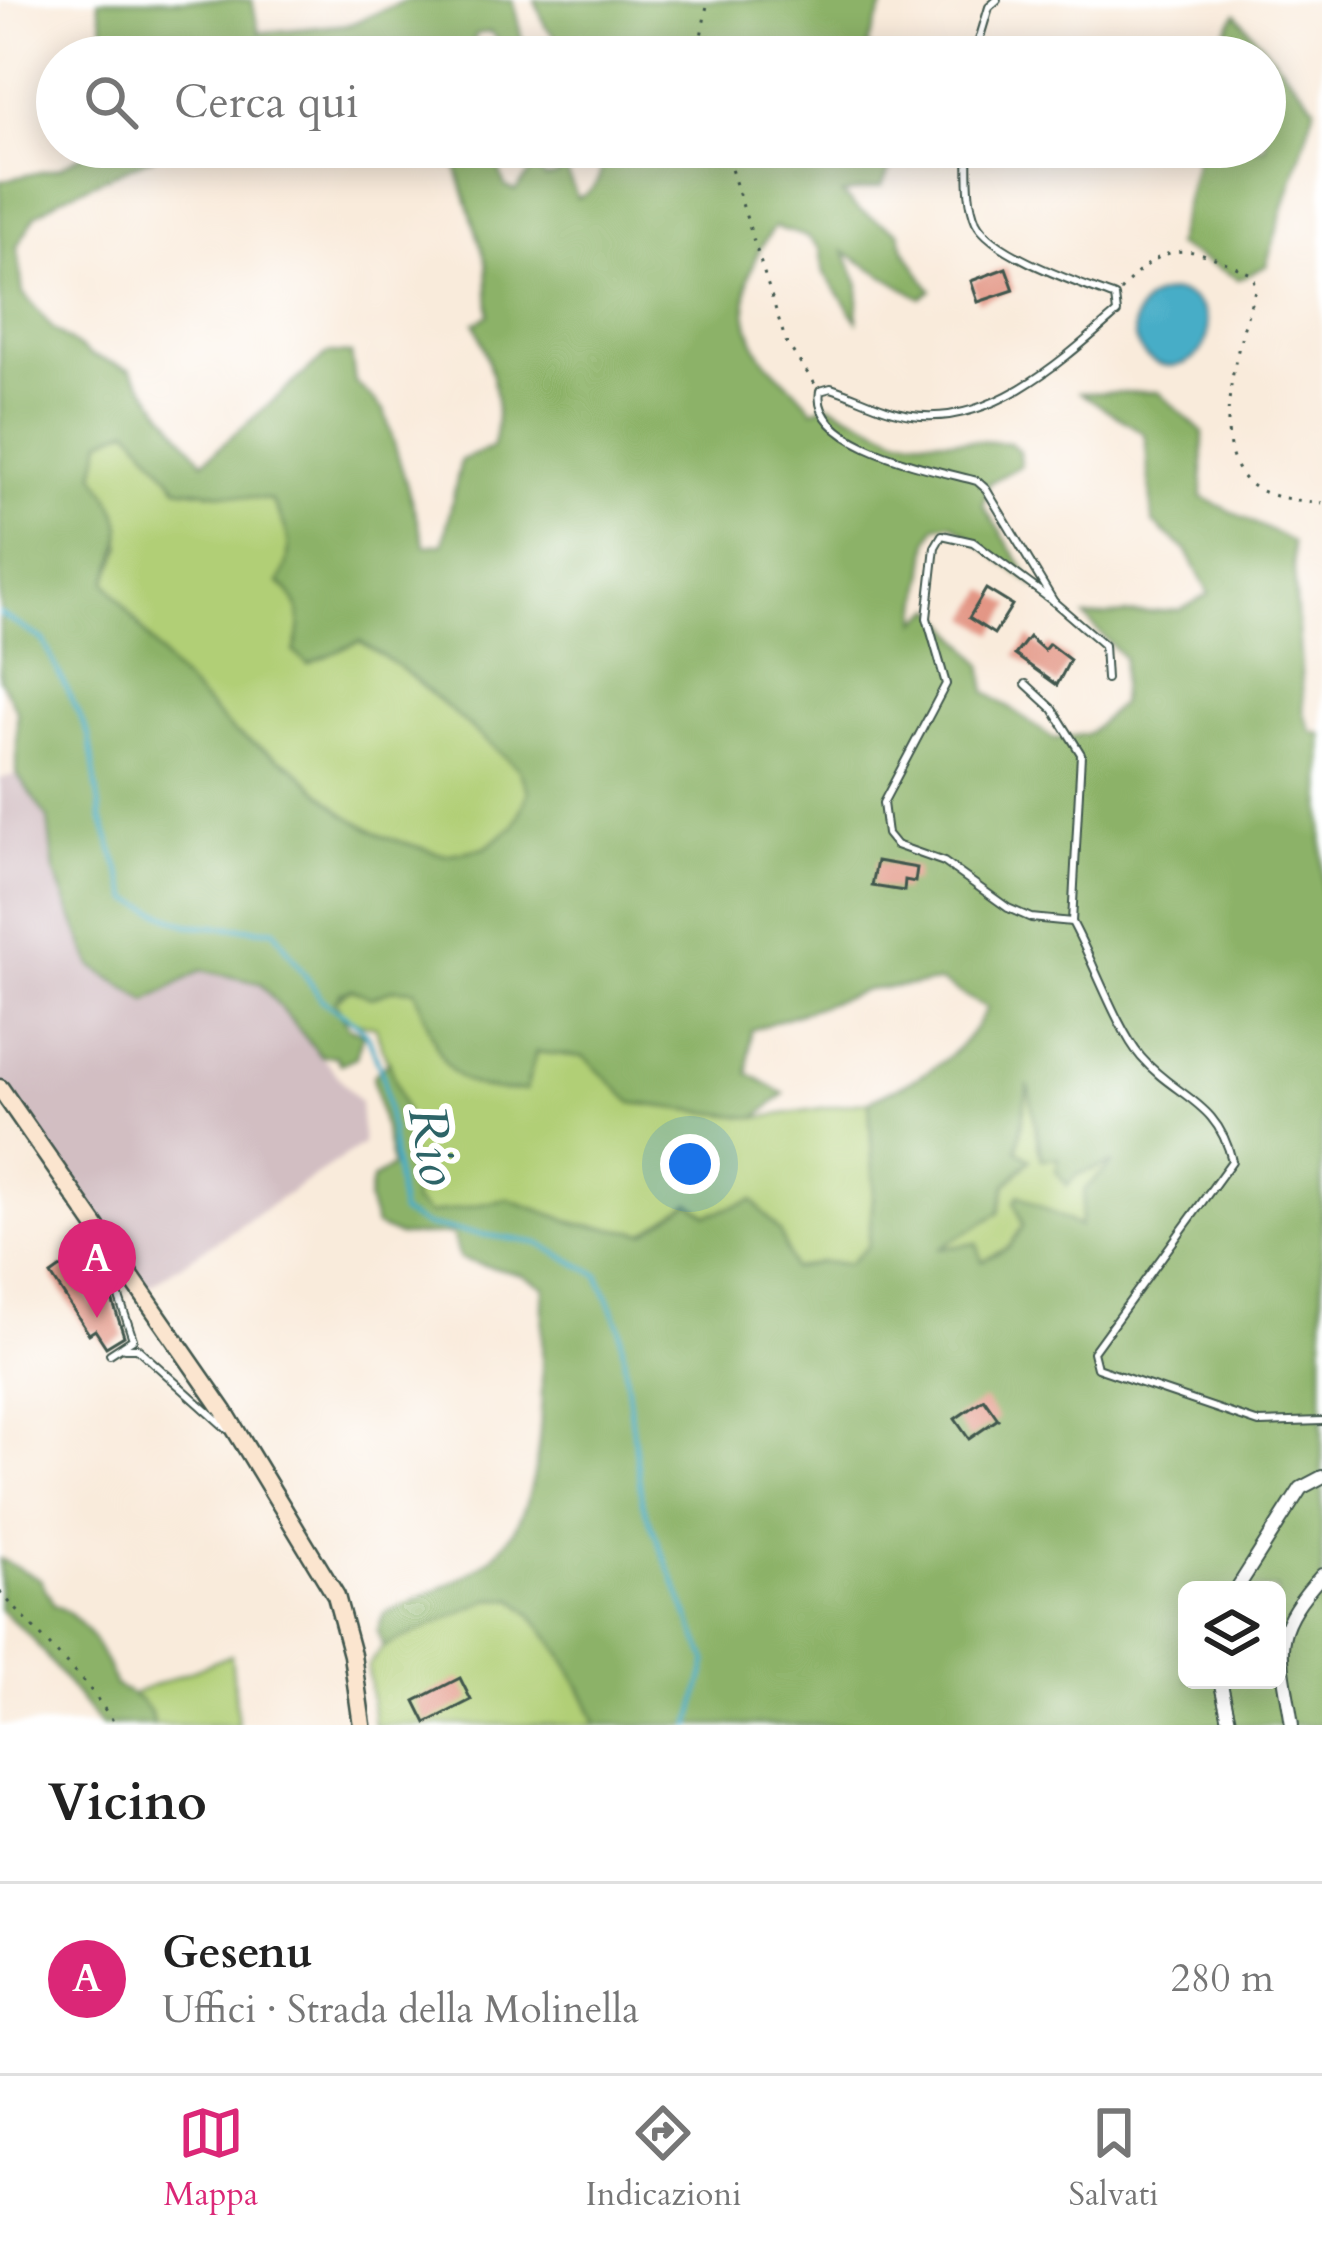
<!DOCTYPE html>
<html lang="it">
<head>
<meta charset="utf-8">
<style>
	body { margin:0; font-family:Cardo,serif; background:#f6f6f6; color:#222 }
	.controls { position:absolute; right:36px; bottom:36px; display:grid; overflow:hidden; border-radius:18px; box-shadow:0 6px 30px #0003 }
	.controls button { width:108px; height:108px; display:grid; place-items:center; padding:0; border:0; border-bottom:3px solid #e0e0e0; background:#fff; color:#222; font:60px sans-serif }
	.you { position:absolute; left:690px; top:1164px; width:42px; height:42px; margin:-30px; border:9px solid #fff; border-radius:50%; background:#1a73e8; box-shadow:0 0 0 18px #1a73e833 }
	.badge { display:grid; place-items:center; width:78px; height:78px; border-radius:50%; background:#db2777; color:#fff; font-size:39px; font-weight:700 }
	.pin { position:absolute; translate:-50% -99px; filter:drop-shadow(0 3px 6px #0008) }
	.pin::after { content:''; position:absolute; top:63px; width:42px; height:36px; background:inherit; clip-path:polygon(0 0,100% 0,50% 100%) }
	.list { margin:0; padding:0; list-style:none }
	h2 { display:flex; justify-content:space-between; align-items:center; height:156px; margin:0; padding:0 48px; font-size:51px }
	h2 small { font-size:39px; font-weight:400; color:#767676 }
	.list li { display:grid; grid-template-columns:78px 1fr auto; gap:36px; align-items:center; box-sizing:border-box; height:192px; padding:0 48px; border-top:3px solid #e0e0e0 }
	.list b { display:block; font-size:45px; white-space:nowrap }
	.list p { margin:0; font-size:39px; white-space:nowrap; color:#767676 }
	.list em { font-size:39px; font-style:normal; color:#767676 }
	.icon { flex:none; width:66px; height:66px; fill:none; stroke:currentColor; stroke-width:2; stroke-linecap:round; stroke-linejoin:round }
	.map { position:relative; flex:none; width:1322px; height:1725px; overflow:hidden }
	.search { position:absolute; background:#fff; box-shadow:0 6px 30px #0003; left:36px; right:36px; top:36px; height:132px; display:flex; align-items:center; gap:30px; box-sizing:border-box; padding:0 42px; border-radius:66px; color:#767676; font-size:45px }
	.sheet { height:348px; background:#fff }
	nav { display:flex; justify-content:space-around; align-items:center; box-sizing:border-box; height:168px; border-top:3px solid #e0e0e0; background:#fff; font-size:33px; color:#767676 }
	nav a { display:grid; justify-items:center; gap:6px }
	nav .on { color:#db2777 }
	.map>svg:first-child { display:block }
</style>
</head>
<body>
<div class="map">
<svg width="1322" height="1725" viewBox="0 0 1322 1725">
	<rect width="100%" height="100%" fill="#fff"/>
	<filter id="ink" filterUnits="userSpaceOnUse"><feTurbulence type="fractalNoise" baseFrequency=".00833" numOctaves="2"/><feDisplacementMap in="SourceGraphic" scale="24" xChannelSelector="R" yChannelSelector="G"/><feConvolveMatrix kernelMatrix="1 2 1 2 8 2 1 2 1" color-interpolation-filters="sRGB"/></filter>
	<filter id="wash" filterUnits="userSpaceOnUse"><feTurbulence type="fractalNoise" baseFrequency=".004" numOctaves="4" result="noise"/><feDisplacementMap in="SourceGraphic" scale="48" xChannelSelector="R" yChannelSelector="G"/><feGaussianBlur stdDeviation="2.7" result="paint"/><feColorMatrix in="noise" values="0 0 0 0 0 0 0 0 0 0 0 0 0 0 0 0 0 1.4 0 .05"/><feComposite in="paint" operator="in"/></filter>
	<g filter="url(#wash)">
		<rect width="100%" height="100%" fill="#f9ebdb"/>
		<path fill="#d2bec2" d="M17,774L48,819L54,872L92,966L149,1002L202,970L260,983L360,1102L363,1144L141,1291L0,1088V779Z"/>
		<g fill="#b1cf76" stroke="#688655" stroke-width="3">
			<path d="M130,428L178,488L271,500L289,529V564L302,629L295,652L308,664L360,641L401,668L518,768L529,792L514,826L485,848L445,855L382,836L343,813L293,767L234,732L171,668L106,582L122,546L95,475L102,440Z"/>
			<path d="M352,988L415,990L536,1052L585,1057L633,1103L756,1118L869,1101L874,1189L868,1247L849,1264L819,1262L793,1269L780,1232L752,1200L707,1215L690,1203L645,1233L578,1224L508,1199L430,1214L413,1203L407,1116L375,1027L344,1019L335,1001Z"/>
			<path d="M1028,1083C1037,1108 1032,1133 1042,1159L1060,1158L1067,1185L1077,1174L1117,1159L1081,1227L1020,1196L1015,1202L1023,1226L1009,1247L981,1262L933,1250L998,1213L1006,1185L1030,1160L1017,1151Z"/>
			<path d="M491,1599H514C553,1632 578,1678 597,1725H374L368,1666L383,1647Z"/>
			<path d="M231,1655L238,1725H153L151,1712L132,1694Z"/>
		</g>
		<g fill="#8cb267" stroke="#56784e" stroke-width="3" fill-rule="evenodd">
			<path d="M98,0H252L259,33L351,24L407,0H513L526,57H516L490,32L476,34L471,57H109Z"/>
			<path d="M535,0H886L868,43L870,57H574L545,26Z"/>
			<path d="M1236,14L1315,106L1266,266L1239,279L1175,245L1199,147H1265V57H1217L1216,48Z"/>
			<path d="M96,147H176L63,197L36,215L17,246L23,293L53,329L90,355L130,369L203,462L328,353L351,354L355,382L384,410L425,546L443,544L461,460L492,448C504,410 490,360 475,323L489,315L487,265L450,147H491L505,186L515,191L535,167L545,178L559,175L550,147H557L577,198C595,192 601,179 602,161L582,147H888L893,162L882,186L842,194L858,210L899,232L904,249L931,290L921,298L844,252L859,285L857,320L824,273L820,249L808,237L775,227C745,262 735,312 760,353C773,375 799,388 813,410L829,404L898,437L1010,443L1019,451L1020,466L989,483L983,505L1036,587L952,523L936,526L929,540L918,622L935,608L982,664L986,692L1054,739L1088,734L1120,704L1124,658L1085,617L1180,610L1209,594L1187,551L1153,523L1145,434L1081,393L1158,392L1203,433L1202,497L1292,542L1304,713L1312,732L1322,734V1725H597C578,1678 553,1632 514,1599H491L383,1647L377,1631L384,1614C414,1599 469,1579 492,1557C558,1497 537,1366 544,1287L522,1275L460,1259L452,1234L399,1236L376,1226L368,1201L372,1180L392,1166L373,1076L389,1061L407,1116L413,1202L430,1214L508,1199L578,1224L645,1233L690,1203L707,1215L753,1200L780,1232L793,1269L819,1262L848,1264L868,1246L874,1189L869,1101C923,1075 958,1063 987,1008L940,982L866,990L751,1030L748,1073L784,1094L756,1118L633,1103L584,1057L536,1052L526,1090C441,1094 442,1059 415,990L394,989L371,998L352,989L340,993L335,1002L348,1027L363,1033L356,1057L340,1064L336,1056H321L260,983L202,970L147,1001L92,966L54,871L48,819L17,774V711L0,679V181L59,168ZM129,428L178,488L271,500C289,529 296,551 279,583C303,601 303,625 294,652L308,664L360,641L401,668L518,768L529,792L514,826L485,848L445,855L382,836L343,813L293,767L234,732L171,668L106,582C128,530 126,521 95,474L102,440ZM1028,1085L1042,1159L1059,1158L1056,1171L1067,1185L1078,1174L1113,1163L1085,1189L1080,1227L1019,1195L1015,1202L1023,1226L1009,1247L982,1261L977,1243L938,1249L999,1213L1006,1185L1030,1159L1017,1150ZM1187,1590H1277V1680H1187Z"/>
			<path d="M0,1559L40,1579L54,1605C86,1618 104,1655 116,1686C134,1695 150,1702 153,1725H100L32,1638L0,1609Z"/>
		</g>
		<circle fill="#47adc7" stroke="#33757e" stroke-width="3" cx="1171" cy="329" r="37"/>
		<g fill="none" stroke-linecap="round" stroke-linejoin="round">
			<path stroke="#47adc7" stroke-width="4.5" d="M0,614L43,640L89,736L101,817L130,900L188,925L274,930L322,1000L359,1025L369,1038L384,1079L401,1213L427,1226L538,1243L598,1275L620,1327L642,1502L707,1662L691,1725"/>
		</g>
		<g id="blocks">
			<g fill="#e39685">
				<path d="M1006,268L1014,290L978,302L971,281Z"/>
				<path d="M986,589L1012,605L994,634L969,618Z"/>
				<path d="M1029,637L1044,650L1049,644L1070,660L1057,685L1015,655Z"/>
				<path d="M877,861L917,868L915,882L905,880L904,891L872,886Z"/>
				<path d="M65,1265L93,1305L111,1296L124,1336L106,1347L95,1330L89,1334L51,1275Z"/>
				<path d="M984,1399L998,1419L969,1439L955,1419Z"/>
				<path d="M460,1678L471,1700L426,1723L415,1701Z"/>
			</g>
		</g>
	</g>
	<g filter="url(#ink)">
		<use href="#blocks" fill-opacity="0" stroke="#40574d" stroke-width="3"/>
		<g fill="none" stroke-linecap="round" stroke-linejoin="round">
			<defs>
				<g id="service">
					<path d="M974,57L989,7L997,0"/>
					<path d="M968,147C969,171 966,199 976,222C991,254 1081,284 1115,297L1117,313C1062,361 992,426 912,415C885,412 857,396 831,388L820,391C810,448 938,470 977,481L986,489L1054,602L1104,645L1106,679"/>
					<path d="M1054,602L973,542L942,535L935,547L927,618L946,684L883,803L887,834L896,845L944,862L1008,908L1031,918L1072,922C1092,958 1117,1029 1141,1057C1176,1098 1218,1100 1232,1161L1093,1352L1097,1368L1259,1423L1322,1421"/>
					<path d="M1026,684L1053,709L1081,754L1072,922"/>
					<path d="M103,1249L133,1339L110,1354"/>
					<path d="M124,1348H137L227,1429"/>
				</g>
				<g id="minor">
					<path d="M1236,1590L1301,1488L1322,1477"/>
					<path d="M1220,1680L1230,1725"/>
					<path d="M1292,1725C1281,1650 1267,1636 1322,1575"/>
				</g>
				<path id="secondary" d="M0,1088L224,1411L336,1596L352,1655L362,1725"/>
			</defs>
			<use href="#service" stroke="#40574d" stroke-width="10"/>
			<use href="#minor" stroke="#40574d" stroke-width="16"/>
			<use href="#secondary" stroke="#40574d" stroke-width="21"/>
			<g stroke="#40574d" stroke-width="3" stroke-dasharray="3 9" stroke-linecap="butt">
				<path d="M697,57L708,0"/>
				<path d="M724,147L786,342L815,384"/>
				<path d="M1120,291C1170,235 1191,246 1253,275L1256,287C1242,332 1204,448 1250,484C1269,499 1299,500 1322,503"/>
				<path d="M0,1592L90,1689L116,1725"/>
			</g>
			<use href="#service" stroke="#fff" stroke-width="6"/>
			<use href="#minor" stroke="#fff" stroke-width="12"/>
			<use href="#secondary" stroke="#fbe5cf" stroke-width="16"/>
		</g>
	</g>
	<g text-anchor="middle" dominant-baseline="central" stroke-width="12" stroke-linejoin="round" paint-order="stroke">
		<g font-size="54" font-style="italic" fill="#2d6467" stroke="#fff">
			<text transform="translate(432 1146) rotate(80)">Rio</text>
		</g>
	</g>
</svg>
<div class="controls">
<button><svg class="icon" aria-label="layers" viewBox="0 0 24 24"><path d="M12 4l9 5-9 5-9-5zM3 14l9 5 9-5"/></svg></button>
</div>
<div class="you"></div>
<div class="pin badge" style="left:97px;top:1318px">A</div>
<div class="search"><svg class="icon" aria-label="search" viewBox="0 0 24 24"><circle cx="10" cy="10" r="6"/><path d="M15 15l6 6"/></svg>Cerca qui</div>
</div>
<section class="sheet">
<h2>Vicino<small></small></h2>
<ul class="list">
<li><span class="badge">A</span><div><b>Gesenu</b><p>Uffici · Strada della Molinella</p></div><em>280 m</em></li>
</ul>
</section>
<nav>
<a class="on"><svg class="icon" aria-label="map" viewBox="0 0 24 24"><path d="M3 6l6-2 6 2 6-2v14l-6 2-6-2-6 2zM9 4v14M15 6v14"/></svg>Mappa</a>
<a><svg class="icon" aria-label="directions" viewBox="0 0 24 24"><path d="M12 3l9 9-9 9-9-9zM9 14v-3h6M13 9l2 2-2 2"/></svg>Indicazioni</a>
<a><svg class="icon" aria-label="saved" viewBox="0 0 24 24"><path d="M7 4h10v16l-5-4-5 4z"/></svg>Salvati</a>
</nav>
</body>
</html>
